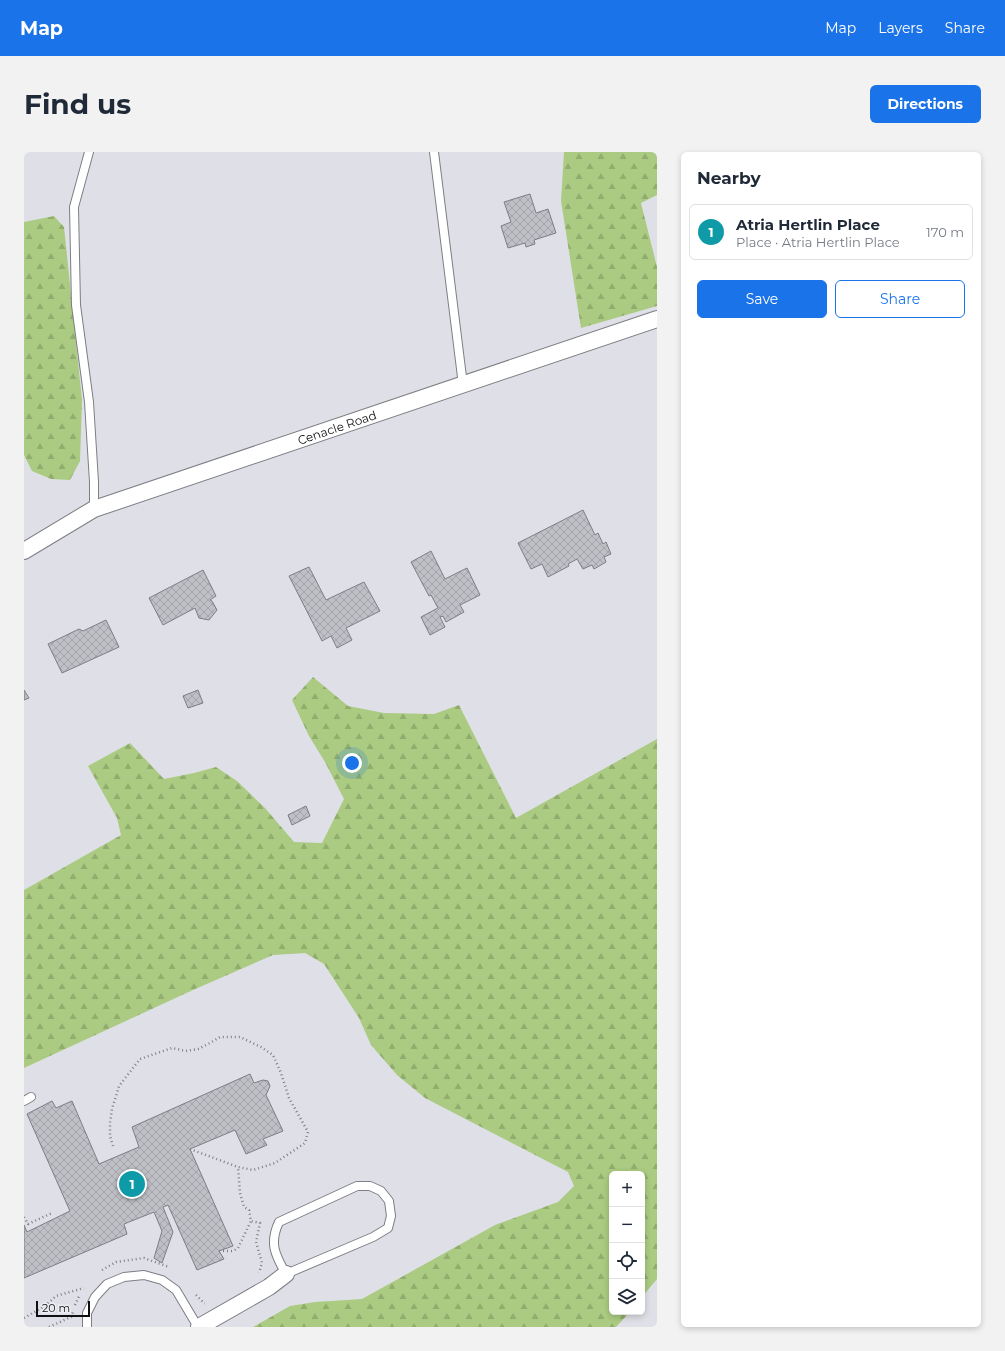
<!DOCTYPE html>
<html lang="en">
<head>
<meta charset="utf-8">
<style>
	body { margin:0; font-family:Montserrat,sans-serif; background:#f2f2f3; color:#1f2937 }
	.controls { position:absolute; right:12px; bottom:12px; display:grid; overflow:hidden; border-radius:6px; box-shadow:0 2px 6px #0003 }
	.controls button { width:36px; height:36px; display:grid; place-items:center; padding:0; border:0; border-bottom:1px solid #e0e1e3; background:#fff; color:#1f2937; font:20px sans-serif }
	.scale { position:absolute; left:12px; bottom:10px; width:54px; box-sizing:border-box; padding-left:4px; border:2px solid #101012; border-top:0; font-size:11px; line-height:14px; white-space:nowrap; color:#101012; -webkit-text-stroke:3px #eceef4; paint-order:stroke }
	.you { position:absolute; left:328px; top:611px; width:14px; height:14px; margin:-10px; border:3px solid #fff; border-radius:50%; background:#1a73e8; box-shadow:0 0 0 6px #1a73e833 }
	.badge { display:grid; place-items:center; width:26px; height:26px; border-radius:50%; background:#1a73e8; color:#fff; font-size:13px; font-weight:700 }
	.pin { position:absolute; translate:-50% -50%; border:2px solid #fff; box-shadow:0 1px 4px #0006 }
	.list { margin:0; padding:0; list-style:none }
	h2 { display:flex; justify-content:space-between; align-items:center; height:52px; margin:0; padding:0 16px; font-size:17px }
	h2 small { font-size:13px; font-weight:400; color:#747a83 }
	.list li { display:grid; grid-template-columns:26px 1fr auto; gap:12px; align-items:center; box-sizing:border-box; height:56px; margin:0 8px 8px; padding:0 8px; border:1px solid #e0e1e3; border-radius:6px }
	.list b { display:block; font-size:15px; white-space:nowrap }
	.list p { margin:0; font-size:13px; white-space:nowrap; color:#747a83 }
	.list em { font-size:13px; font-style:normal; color:#747a83 }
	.actions { display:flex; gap:8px; padding:12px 16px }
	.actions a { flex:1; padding:9px 0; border:1px solid #1a73e8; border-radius:6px; text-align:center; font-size:14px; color:#1a73e8 }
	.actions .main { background:#1a73e8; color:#fff }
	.icon { flex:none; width:22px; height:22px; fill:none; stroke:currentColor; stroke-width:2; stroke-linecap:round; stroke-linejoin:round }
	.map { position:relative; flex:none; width:633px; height:1175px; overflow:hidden; border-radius:6px }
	header { display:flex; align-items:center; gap:24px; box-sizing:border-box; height:56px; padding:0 20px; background:#1a73e8; color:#fff }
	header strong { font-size:19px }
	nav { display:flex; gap:22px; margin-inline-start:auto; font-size:14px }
	.intro { display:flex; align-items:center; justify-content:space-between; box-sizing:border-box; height:96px; padding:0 24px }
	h1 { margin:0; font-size:28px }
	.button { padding:10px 18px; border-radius:6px; background:#1a73e8; color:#fff; font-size:14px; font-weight:700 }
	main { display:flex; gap:24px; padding:0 24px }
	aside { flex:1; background:#fff; border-radius:6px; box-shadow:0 2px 6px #0003 }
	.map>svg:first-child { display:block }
</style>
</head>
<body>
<header>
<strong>Map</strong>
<nav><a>Map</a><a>Layers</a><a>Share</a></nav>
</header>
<div class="intro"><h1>Find us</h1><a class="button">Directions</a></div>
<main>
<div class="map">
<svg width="633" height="1175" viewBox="0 0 633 1175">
	<defs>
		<pattern id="forest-firs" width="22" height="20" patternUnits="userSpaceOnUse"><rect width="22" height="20" fill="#aacb81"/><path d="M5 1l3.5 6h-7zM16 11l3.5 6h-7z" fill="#91ad6e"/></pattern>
		<pattern id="building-cross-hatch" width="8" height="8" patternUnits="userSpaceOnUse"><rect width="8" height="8" fill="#bec0c6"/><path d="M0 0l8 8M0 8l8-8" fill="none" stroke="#a2a4a9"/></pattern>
	</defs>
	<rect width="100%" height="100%" fill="#dfe0e7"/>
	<g fill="url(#forest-firs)">
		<path d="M540,0H633V43L617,51L633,115V154L557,176L537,49Z"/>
		<path d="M30,64L40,75L58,248L56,309L46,328L27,327L8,319L0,303V70Z"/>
		<path d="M289,525L324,554L360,561L410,562L435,553L492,666L633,587V1127L618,1145V1022H588V1160H606L592,1175H229L266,1154L291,1150L338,1147L471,1073L534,1050L550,1034L544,1020L401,946L373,923L347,893L335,866L300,812L281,801L249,803L169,838L0,916V738L97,683L93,666L64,614L106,591L140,627L170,621L192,615L213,629L241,656L270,690L298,691L320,647L301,610L285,584L268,548Z"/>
	</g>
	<g fill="url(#building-cross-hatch)" stroke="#7d7e84">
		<path d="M506,42L512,61L524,57L532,81L510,88L511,92L502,95L501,91L484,96L477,74L487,70L480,50Z"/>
		<path d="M559,358L571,383L574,381L579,392L582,390L587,402L580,405L582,410L570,417L568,413L559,417L553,407L544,412L545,414L524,425L518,412L507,417L494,391Z"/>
		<path d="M407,399L421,427L443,416L456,443L436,453L440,460L422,470L419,464L416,465L421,475L406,483L397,465L414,456L407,443L405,444L387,410Z"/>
		<path d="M285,415L302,448L340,430L356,459L322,476L328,488L313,496L307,484L298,489L265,424Z"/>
		<path d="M179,418L192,444L186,448L188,449L193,458L185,468L175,466L171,456L139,473L125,446Z"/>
		<path d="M82,468L95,495L38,521L24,492L55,477L59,479Z"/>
		<path d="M0,538L5,546L0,548Z"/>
		<path d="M174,538L179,551L164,556L159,544Z"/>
		<path d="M282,654L286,664L268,673L264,663Z"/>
		<path d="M226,922L230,931L239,928L244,929L246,934L242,943L259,979L239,987L243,993L222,1002L211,978L166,997L209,1094L195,1099L200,1107L173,1118L144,1053L139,1055L149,1080L138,1111L130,1106L138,1079L130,1060L100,1072L103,1082L0,1126V1073L3,1080L46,1059L3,962L28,949L32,956L48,949L75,1012L115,995L108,975Z"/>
	</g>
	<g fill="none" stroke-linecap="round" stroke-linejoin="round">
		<defs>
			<g id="service">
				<path d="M65,0L50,55L52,153L65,250L70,330V357"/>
				<path d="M410,0L439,233"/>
				<path d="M0,949L7,945"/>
				<path d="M333,1034H346L357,1039L365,1049L367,1064L364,1076L349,1085L262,1122C251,1103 245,1091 255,1070Z"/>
				<path d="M63,1175V1161L71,1145L83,1132L100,1125L120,1123L138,1128L152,1138L174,1175"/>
			</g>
			<g id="minor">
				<path id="s1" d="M0,399L70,357L633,167"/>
				<path d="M175,1175L245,1135L262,1122"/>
			</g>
		</defs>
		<use href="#service" stroke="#7d7e84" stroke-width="10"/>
		<use href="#minor" stroke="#7d7e84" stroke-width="18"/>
		<g stroke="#7f7f84" stroke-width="2.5" stroke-dasharray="1 3" stroke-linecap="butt">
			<path d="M89,994L86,984V971L88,957L95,934L116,907L148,896L162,899L174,897L186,891L196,885H216L237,895L249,903L257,921L265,946L284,980L281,991L251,1011L229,1018L214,1015L216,1041L220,1055L225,1058L227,1069L236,1071L232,1090L238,1111L235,1121"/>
			<path d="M166,997L214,1015"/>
			<path d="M0,1065L4,1072L28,1061"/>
			<path d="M195,1099H209L214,1096L227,1069"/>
			<path d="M78,1118L92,1110L120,1106L145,1115"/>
			<path d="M172,1143L180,1151H181"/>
			<path d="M51,1153L56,1142"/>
			<path d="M0,1166L21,1154L32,1144L60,1136"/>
			<path d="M25,1175L47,1165L49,1160"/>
		</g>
		<use href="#service" stroke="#fff" stroke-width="8"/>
		<use href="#minor" stroke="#fff" stroke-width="16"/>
	</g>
	<g text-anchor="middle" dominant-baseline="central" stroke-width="3" stroke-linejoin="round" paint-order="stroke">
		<g font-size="12" fill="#101012" stroke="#eceef4">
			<text stroke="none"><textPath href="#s1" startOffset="338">Cenacle Road</textPath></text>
		</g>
	</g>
</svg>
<div class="controls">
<button>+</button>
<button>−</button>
<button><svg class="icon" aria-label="locate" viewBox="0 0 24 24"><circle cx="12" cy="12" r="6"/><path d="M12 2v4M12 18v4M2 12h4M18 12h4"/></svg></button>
<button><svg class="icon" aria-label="layers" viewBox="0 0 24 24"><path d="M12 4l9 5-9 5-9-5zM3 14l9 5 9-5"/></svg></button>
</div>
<div class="scale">20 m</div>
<div class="you"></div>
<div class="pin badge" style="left:108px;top:1032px;background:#0f9aa8">1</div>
</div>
<aside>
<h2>Nearby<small></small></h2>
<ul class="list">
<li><span class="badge" style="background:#0f9aa8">1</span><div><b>Atria Hertlin Place</b><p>Place · Atria Hertlin Place</p></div><em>170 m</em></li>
</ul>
<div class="actions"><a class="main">Save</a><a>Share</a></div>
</aside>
</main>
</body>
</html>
